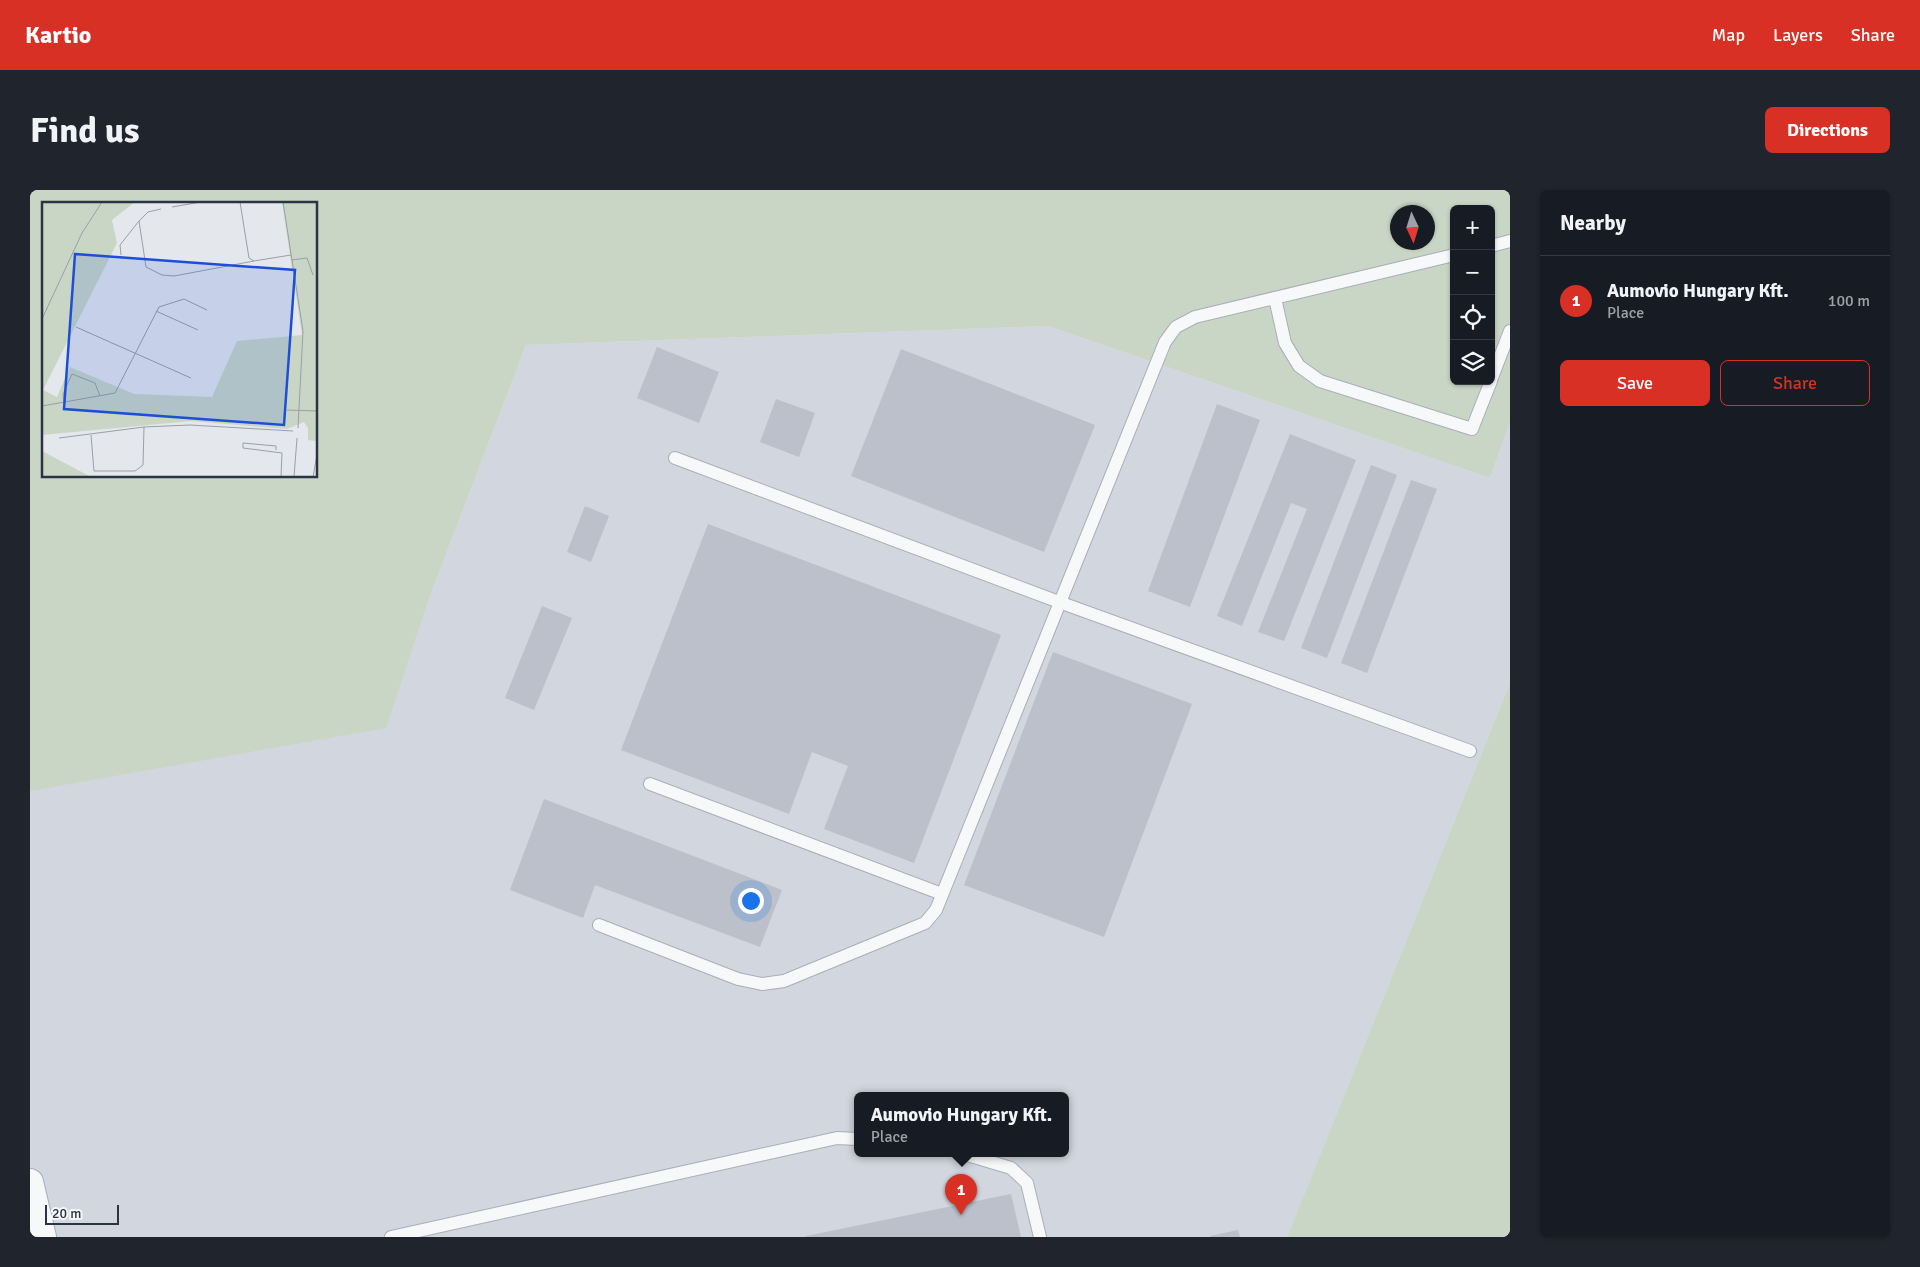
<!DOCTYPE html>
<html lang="en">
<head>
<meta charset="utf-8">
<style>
	body { margin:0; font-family:Signika,sans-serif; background:#20242c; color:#f1f3f6 }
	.controls { position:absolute; right:15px; top:15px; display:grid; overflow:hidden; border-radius:8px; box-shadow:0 1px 4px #0004 }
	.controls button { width:45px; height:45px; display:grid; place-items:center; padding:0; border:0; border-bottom:1px solid #363941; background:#171b24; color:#f1f3f6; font:25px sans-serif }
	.compass { position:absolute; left:1360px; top:15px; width:45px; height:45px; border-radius:50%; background:#171b24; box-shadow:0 1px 4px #0004; rotate:176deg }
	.scale { position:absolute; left:15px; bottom:12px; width:74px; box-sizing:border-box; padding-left:5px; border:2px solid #2b3445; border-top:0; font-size:14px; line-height:18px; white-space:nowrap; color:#2b3445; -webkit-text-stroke:4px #f4f6f9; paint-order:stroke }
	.you { position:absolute; left:720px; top:710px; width:18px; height:18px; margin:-12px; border:4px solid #fff; border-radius:50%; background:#1a73e8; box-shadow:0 0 0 8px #1a73e833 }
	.badge { display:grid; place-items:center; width:32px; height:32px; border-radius:50%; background:#d93025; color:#fff; font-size:16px; font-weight:700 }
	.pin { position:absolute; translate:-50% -41px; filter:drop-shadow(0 1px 2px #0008) }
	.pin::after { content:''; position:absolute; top:26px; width:18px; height:15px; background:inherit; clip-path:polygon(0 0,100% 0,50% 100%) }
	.popup { position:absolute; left:824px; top:902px; width:215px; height:65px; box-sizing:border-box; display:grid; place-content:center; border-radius:8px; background:#171b24; filter:drop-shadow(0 1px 4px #0005); font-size:16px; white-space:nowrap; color:#9ea1a6 }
	.popup b { font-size:19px; color:#f1f3f6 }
	.popup::after { content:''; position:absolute; left:50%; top:100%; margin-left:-10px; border:10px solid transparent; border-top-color:#171b24 }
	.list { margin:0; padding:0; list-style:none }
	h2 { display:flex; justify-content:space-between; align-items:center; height:65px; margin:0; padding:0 20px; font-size:21px }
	h2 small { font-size:16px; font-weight:400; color:#9ea1a6 }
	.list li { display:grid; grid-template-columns:32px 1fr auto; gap:15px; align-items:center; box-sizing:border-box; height:90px; padding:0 20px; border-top:1px solid #363941 }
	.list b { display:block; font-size:19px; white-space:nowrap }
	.list p { margin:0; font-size:16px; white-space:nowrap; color:#9ea1a6 }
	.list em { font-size:16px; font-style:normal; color:#9ea1a6 }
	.actions { display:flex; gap:10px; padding:15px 20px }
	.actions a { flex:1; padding:11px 0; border:1px solid #d93025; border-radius:8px; text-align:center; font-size:18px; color:#d93025 }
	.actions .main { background:#d93025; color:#fff }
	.icon { flex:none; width:28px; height:28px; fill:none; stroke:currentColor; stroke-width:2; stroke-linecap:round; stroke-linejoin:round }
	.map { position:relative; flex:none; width:1480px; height:1047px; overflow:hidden; border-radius:8px }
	header { display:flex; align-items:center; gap:30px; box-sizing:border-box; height:70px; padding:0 25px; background:#d93025; color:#fff }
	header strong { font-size:24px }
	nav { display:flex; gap:28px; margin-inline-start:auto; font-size:18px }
	.intro { display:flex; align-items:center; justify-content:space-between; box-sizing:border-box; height:120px; padding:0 30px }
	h1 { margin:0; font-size:35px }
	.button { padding:12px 22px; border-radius:8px; background:#d93025; color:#fff; font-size:18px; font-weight:700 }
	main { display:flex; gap:30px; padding:0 30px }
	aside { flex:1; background:#171b24; border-radius:8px; box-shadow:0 1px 4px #0004 }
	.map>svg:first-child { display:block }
</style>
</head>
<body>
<header>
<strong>Kartio</strong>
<nav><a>Map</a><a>Layers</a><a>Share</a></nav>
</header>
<div class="intro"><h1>Find us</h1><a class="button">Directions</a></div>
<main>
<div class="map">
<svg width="1480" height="1047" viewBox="0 0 1480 1047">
	<rect width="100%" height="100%" fill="#e4e7ec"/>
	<path fill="#d2d6de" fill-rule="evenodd" d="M0,125L14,286H286L355,186L287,420L397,414L496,155L1018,136L1460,288L1480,232V493L1257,1047H11L0,999ZM827,906H1035V964H827Z"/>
	<g fill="#c9d6c5" fill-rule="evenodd">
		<path d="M0,0H1480V232L1460,288L1018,136L496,155L397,414L356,538L0,601ZM14,14H286V286H14ZM1424,19H1461V191H1424ZM1368,22H1398V52H1368Z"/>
		<path d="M1480,493V1047H1257Z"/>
	</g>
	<g fill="#bbc0ca">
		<path d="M627,157L689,182L669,233L607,208Z"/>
		<path d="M871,159L1065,235L1014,362L821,286Z"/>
		<path d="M746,209L785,223L769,267L730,252Z"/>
		<path d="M1187,214L1230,230L1160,417L1118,401Z"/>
		<path d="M1260,244L1326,270L1254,451L1228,442L1277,319L1261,313L1212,436L1187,426Z"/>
		<path d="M1341,275L1367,285L1297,468L1271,458Z"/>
		<path d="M1381,290L1407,299L1337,483L1311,473Z"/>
		<path d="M555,316L579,326L561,372L537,362Z"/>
		<path d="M678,334L971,445L884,673L794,639L818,576L782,562L759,624L591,560Z"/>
		<path d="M512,416L542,428L504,520L475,508Z"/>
		<path d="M1023,462L1162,514L1074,747L934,695Z"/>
		<path d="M514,609L752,700L730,757L565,695L553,728L480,700Z"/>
		<path d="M981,1004L991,1047H776V1046Z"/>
		<path d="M1208,1040L1210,1047H1180V1046Z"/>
	</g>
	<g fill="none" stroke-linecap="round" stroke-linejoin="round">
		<defs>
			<g id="lane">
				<path d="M1461,56L1480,51"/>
				<path d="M1245,108L1255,153L1269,176L1290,191L1442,239L1461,191"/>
				<path d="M1461,190L1480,141"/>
				<path d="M645,268L1029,412L1440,561"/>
				<path d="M620,594L912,704"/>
				<path d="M569,735L708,789L732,794L754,791L895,733L906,720L1135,152L1146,137L1165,127L1424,65"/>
				<path d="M934,964L981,978L997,993L1010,1047"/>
				<path d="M361,1047L807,948L827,949"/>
			</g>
			<path id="street" d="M0,992L13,1047"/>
		</defs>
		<use href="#lane" stroke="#a9aeb7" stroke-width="14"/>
		<use href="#street" stroke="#a9aeb7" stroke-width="28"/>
		<use href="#lane" stroke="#f7f8fa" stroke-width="12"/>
		<use href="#street" stroke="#f7f8fa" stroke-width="26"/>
	</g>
	<g transform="translate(12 12)">
		<rect width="275" height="275" fill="#e4e7ec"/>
		<path d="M0,0H93L70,18L75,41L1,188L15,195L28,165L92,192L170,195L195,139L260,133L240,0H275V239L266,238V226L262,220L245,227L149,219L0,233ZM0,249L49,275H0Z" fill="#c9d6c5"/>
		<path fill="none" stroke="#9a9fa9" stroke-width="1" d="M198,0L207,56L212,59L249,53M241,0L261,129L256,226M130,5L159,0M97,19L104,65L120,73L132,74L212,59M79,53L78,43L97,19L106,10L119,7M249,58L265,56L271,73M114,109L156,128M0,117L40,31L60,0M34,125L149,176M22,200L21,192L30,172L53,181L58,194M0,204L73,191L117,105L142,97L165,108M245,208L275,209M49,233L52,269H93L101,263L102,225M17,236L102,225L148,223L251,229M234,248V244L201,241V246L240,251L239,275M252,275L255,236M271,275L275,253"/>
		<path fill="#1d4ed8" fill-opacity="0.15" stroke="#1d4ed8" stroke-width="2.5" d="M33,52L253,68L242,223L22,207Z"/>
		<rect width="275" height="275" fill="none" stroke="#2b3445" stroke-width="2.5"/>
	</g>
</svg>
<div class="controls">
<button>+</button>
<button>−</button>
<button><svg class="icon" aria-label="locate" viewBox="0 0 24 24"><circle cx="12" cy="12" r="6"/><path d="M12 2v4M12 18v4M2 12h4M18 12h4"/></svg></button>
<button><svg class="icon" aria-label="layers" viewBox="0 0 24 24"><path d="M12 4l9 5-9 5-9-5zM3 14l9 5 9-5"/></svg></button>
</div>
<svg class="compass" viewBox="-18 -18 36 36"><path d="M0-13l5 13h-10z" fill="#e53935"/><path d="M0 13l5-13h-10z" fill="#9ea1a6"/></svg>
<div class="scale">20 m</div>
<div class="you"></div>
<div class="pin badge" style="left:931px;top:1025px">1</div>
<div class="popup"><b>Aumovio Hungary Kft.</b>Place</div>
</div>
<aside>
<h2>Nearby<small></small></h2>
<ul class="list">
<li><span class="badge">1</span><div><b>Aumovio Hungary Kft.</b><p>Place</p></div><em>100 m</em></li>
</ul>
<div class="actions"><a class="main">Save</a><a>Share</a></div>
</aside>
</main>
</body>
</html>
